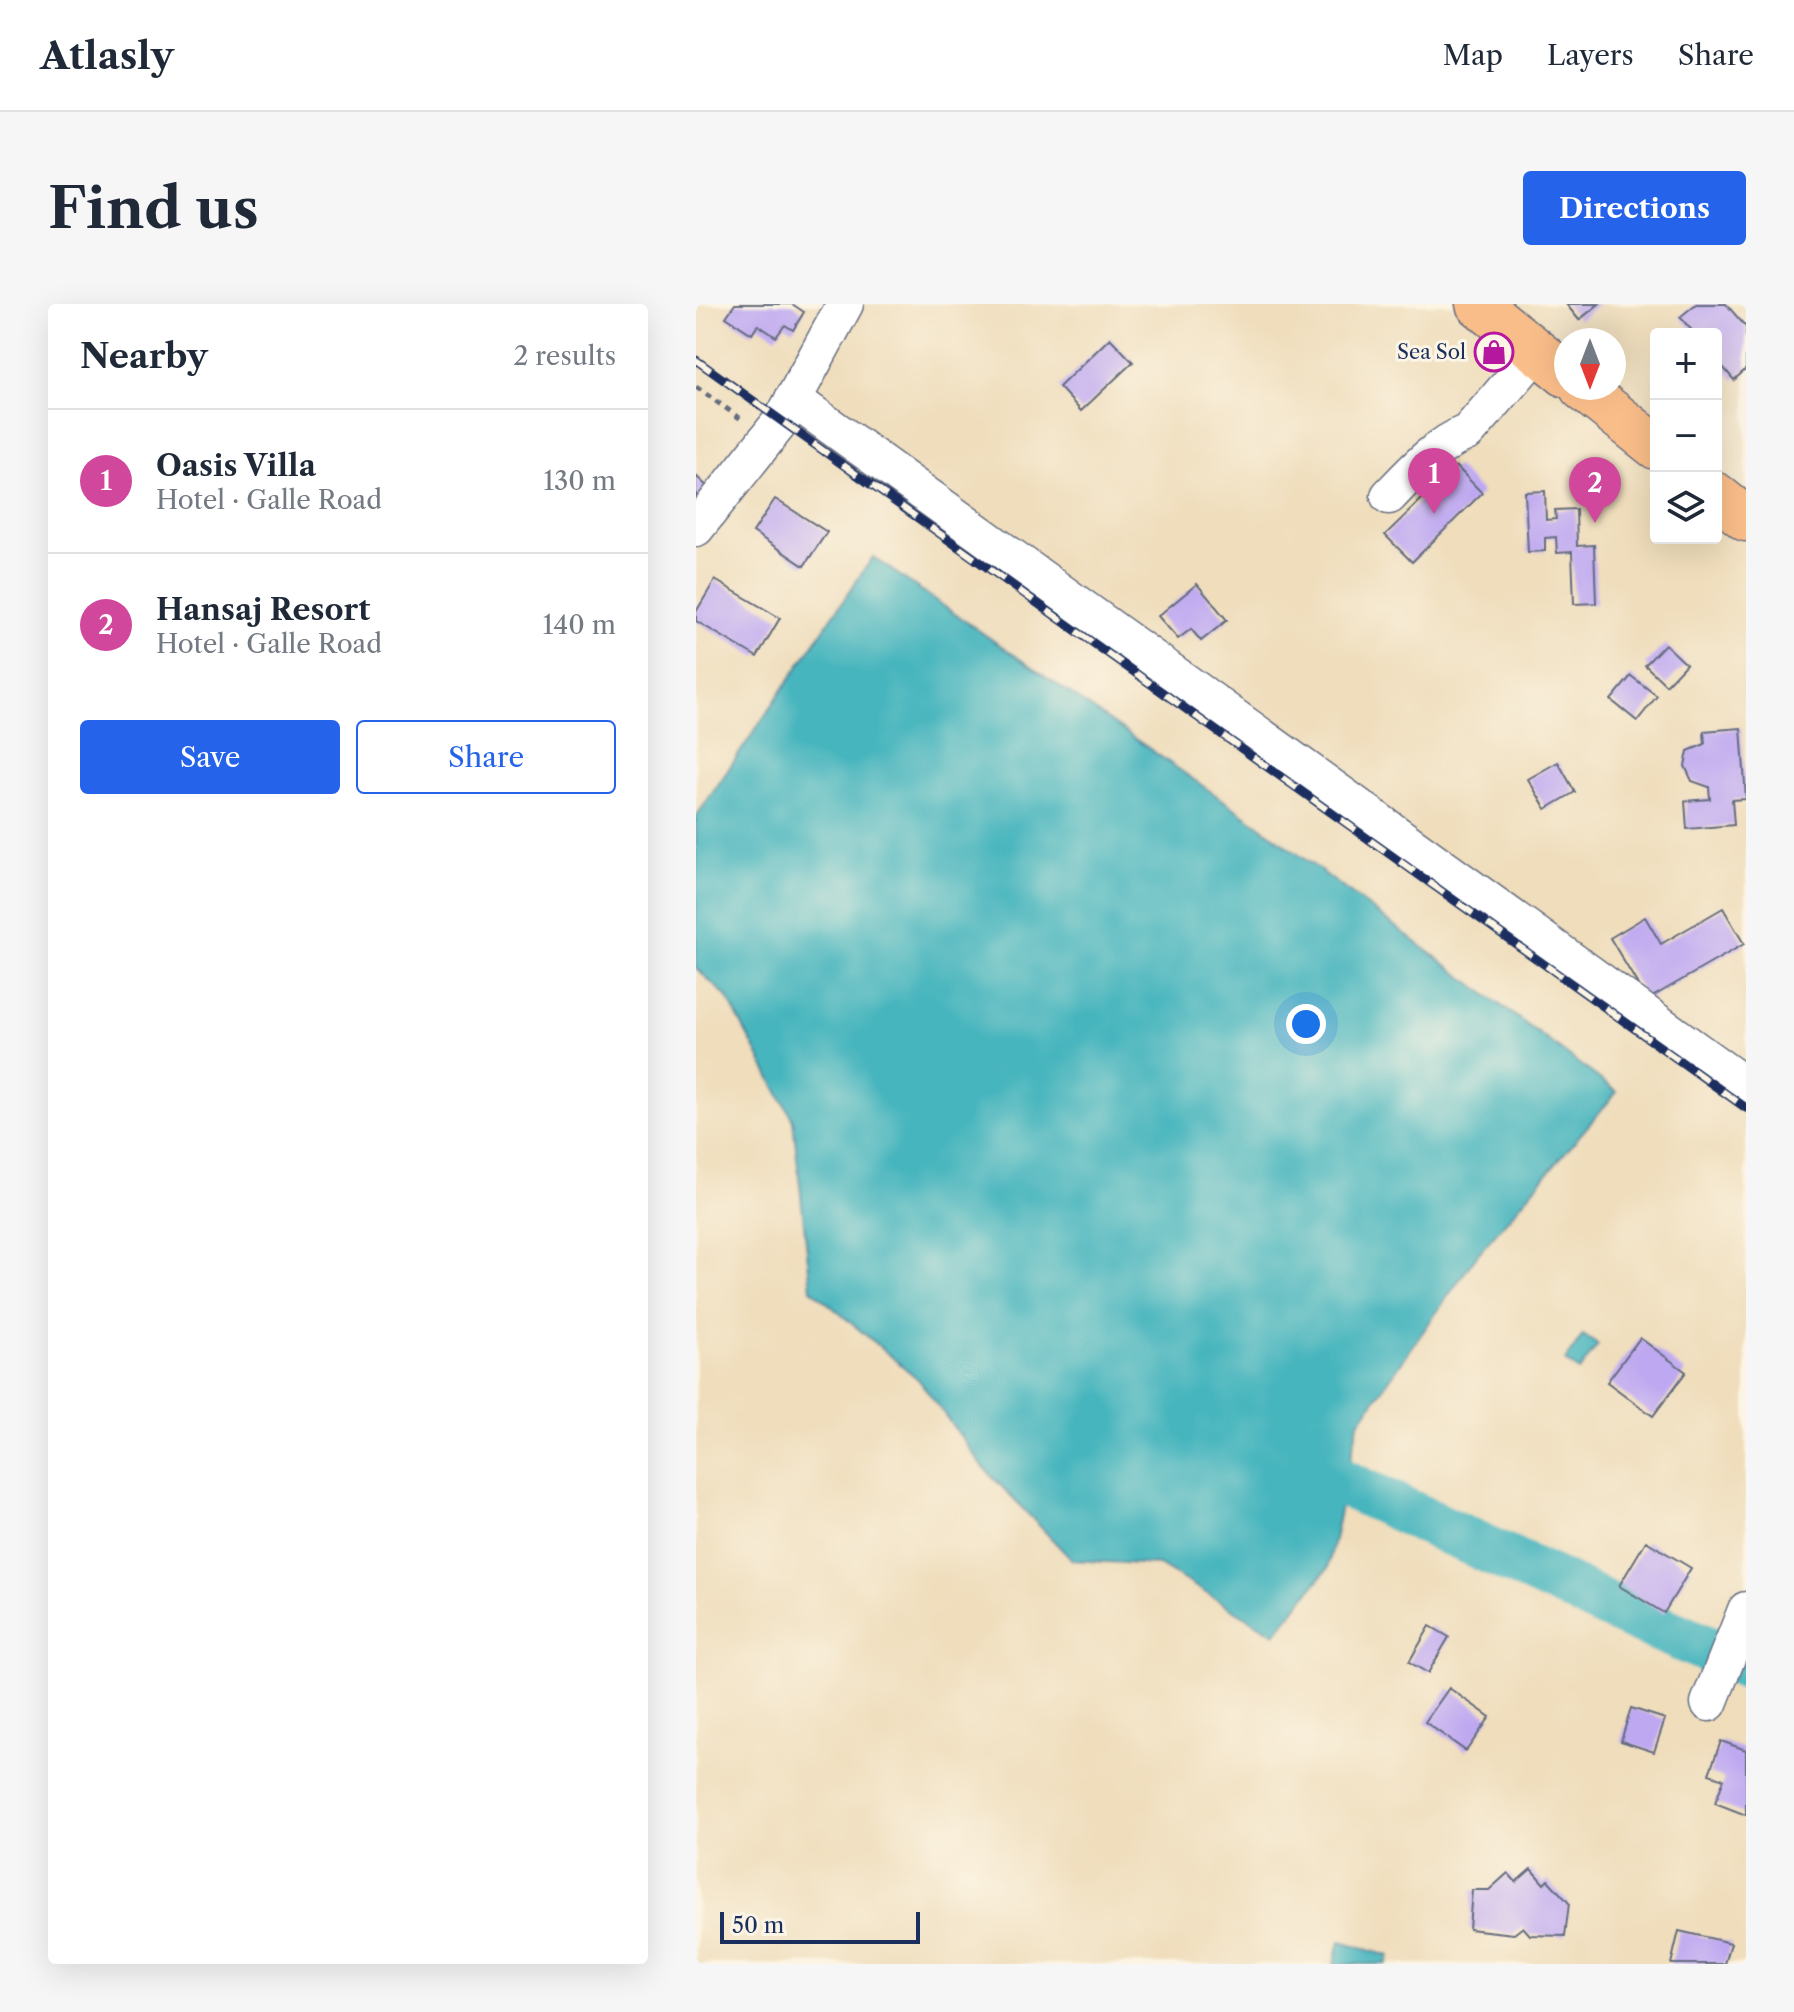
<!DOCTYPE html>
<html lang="en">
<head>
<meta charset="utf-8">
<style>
	body { margin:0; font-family:"Libre Caslon Text",serif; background:#f6f6f7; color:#1f2937 }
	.controls { position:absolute; right:24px; top:24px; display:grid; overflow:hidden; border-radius:8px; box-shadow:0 8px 32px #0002 }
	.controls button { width:72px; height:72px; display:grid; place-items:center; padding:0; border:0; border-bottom:2px solid #e0e1e3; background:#fff; color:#1f2937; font:40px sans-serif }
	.compass { position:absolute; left:858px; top:24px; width:72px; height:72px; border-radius:50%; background:#fff; box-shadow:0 8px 32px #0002; rotate:180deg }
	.scale { position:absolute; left:24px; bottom:20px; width:200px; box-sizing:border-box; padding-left:8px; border:4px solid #1b2f5e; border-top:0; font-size:22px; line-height:28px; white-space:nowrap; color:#1b2f5e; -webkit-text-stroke:6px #fcf5e5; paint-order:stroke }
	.you { position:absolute; left:610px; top:720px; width:28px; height:28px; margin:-20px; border:6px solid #fff; border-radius:50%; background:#1a73e8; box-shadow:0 0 0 12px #1a73e833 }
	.badge { display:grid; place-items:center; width:52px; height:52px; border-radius:50%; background:#2563eb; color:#fff; font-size:26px; font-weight:700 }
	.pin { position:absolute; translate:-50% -66px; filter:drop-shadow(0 2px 4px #0008) }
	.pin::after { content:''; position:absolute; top:42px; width:28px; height:24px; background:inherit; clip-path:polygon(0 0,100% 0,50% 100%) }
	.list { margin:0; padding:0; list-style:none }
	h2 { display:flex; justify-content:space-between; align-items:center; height:104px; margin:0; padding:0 32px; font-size:34px }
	h2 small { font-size:26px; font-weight:400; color:#747a83 }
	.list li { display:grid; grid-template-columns:52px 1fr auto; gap:24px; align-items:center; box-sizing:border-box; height:144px; padding:0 32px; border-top:2px solid #e0e1e3 }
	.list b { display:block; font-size:30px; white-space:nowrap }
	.list p { margin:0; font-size:26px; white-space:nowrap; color:#747a83 }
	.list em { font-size:26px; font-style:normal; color:#747a83 }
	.actions { display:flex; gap:16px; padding:24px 32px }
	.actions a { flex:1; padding:18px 0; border:2px solid #2563eb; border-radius:8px; text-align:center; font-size:28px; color:#2563eb }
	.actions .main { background:#2563eb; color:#fff }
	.icon { flex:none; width:44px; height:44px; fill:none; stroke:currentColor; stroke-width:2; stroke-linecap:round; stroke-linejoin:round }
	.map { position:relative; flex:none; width:1050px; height:1660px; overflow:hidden; border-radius:8px }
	header { display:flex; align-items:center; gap:48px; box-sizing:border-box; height:112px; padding:0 40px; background:#fff; border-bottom:2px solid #e0e1e3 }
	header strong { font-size:38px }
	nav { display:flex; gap:44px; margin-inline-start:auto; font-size:28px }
	.intro { display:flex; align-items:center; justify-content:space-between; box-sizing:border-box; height:192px; padding:0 48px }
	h1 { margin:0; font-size:56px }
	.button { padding:20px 36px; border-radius:8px; background:#2563eb; color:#fff; font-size:28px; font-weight:700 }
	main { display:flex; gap:48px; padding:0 48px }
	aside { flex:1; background:#fff; border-radius:8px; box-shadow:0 8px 32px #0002 }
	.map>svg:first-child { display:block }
</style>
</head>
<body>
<header>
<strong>Atlasly</strong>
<nav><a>Map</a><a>Layers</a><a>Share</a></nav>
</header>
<div class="intro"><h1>Find us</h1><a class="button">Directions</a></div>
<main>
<aside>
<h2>Nearby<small>2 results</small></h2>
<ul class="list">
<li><span class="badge" style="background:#d1479c">1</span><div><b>Oasis Villa</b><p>Hotel · Galle Road</p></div><em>130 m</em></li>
<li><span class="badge" style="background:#d1479c">2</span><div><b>Hansaj Resort</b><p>Hotel · Galle Road</p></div><em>140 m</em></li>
</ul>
<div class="actions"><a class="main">Save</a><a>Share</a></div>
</aside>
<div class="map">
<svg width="1050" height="1660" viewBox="0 0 1050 1660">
	<rect width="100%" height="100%" fill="#fcf5e5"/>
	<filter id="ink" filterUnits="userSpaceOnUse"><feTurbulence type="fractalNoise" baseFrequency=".0125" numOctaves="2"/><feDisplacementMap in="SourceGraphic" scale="16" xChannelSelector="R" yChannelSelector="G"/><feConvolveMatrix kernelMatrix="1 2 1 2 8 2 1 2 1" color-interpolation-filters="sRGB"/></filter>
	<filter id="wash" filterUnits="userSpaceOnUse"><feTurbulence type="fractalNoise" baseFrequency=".006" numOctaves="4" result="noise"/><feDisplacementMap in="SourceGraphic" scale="32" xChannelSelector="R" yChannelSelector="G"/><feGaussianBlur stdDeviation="1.8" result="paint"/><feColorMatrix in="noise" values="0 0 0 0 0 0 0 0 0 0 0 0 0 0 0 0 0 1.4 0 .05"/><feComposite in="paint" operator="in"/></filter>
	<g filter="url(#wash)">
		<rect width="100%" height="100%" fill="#efddbb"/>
		<g fill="#46b5be" stroke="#30728e" stroke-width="2">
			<path d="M177,253L563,521L921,788L781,951L662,1120L632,1264L579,1330L463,1261L376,1256L288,1164L222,1075L115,985L97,816L31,693L0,664V513Z"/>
			<path d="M887,1031L902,1041L883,1067L869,1057Z"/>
			<path d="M644,1638L693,1652L690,1660H638Z"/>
		</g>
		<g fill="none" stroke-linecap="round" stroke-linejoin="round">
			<path stroke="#46b5be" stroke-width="48" d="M644,1177L941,1315L1050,1362"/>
		</g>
		<g id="blocks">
			<g fill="#bea8f1">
				<path d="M39,0H96L108,8L97,26L89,21L80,33L62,21L56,30L30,13Z"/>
				<path d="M870,0H903L883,16Z"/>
				<path d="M1000,0H1030L1050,23V65L1038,76L1020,55V30H999L984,13Z"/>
				<path d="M414,34L437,58L385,107L363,83Z"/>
				<path d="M760,162L786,189L716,258L689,231Z"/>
				<path d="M0,172L16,187L0,204Z"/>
				<path d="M849,187L850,216L860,215L859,206L880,205L881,242L898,241L900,299L878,300L876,248L861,249L860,233L849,234V247L832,248L829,188Z"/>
				<path d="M79,195L131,228L108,262L57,228Z"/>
				<path d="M19,276L84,314L61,353L0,317V308Z"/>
				<path d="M501,280L531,316L505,337L495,325L482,335L462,312Z"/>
				<path d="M969,340L990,360L970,381L949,361Z"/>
				<path d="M935,372L961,392L941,417L915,396Z"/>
				<path d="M1045,424L1050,495L1036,496L1038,521L991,525L989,497L1014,495L1013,483L996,477L989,462L992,447L1009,440L1008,427Z"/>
				<path d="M862,458L879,488L850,505L832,475Z"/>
				<path d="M1027,604L1048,640L951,696L914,634L949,613L965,640Z"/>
				<path d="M944,1034L990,1068L957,1112L911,1078Z"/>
				<path d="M950,1237L995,1264L968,1309L923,1282Z"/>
				<path d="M734,1322L753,1333L732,1369L713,1358Z"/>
				<path d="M753,1384L794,1413L770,1447L729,1418Z"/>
				<path d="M935,1404L969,1415L958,1448L925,1437Z"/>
				<path d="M1025,1437L1050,1446V1511L1019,1499L1028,1475L1013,1470Z"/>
				<path d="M835,1565L848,1580L852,1576L873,1599L869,1632L834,1631L827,1623L818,1630L773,1625L776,1586H793L812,1569L820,1578Z"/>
				<path d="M983,1627L1035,1639L1029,1660H975Z"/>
			</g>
		</g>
	</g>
	<g filter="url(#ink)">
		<use href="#blocks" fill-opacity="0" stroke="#656c7f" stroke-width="2"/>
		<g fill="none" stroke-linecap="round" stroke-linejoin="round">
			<defs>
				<g id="minor">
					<path d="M97,95L1050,782"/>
					<path d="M693,192C716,168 740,141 772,128L841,48"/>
					<path d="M0,224L86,116L149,0"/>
					<path d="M1013,1399L1050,1306"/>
				</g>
				<g id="highway">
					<path d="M782,0L870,71"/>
					<path d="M886,84L960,143"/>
					<path d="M1020,191L1050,215"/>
				</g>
			</defs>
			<use href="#minor" stroke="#656c7f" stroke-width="39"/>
			<use href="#highway" stroke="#656c7f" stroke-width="47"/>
			<path stroke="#656c7f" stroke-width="5" stroke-dasharray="6 6" stroke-linecap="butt" d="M0,83L48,117"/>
			<use href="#minor" stroke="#fff" stroke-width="36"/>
			<use href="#highway" stroke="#f9bd89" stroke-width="44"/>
			<defs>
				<path id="rail" d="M0,56L1050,804"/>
			</defs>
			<use href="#rail" stroke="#1b2f5e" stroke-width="9"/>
			<use href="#rail" stroke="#fcf5e5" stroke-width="6" stroke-dasharray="18" stroke-linecap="butt"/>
		</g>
	</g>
	<defs>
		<symbol id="shop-ring" viewBox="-11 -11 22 22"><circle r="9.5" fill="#fcf5e5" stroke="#b5179e" stroke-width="1.5"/><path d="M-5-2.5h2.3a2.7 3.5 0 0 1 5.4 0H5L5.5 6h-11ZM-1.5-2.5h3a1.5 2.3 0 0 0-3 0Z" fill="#b5179e"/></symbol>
	</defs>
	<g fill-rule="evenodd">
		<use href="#shop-ring" x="776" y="26" width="44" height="44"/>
	</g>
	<g text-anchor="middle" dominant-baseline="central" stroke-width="6" stroke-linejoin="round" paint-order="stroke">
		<g font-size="20" fill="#1b2f5e" stroke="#fcf5e5" text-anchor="end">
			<text x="770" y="48">Sea Sol</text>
		</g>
	</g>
</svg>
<div class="controls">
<button>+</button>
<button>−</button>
<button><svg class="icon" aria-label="layers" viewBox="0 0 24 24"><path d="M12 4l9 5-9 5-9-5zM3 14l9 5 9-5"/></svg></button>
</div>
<svg class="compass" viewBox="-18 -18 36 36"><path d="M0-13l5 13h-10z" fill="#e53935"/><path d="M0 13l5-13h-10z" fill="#747a83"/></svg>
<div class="scale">50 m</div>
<div class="you"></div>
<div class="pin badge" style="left:738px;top:210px;background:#d1479c">1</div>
<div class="pin badge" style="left:899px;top:219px;background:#d1479c">2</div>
</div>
</main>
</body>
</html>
